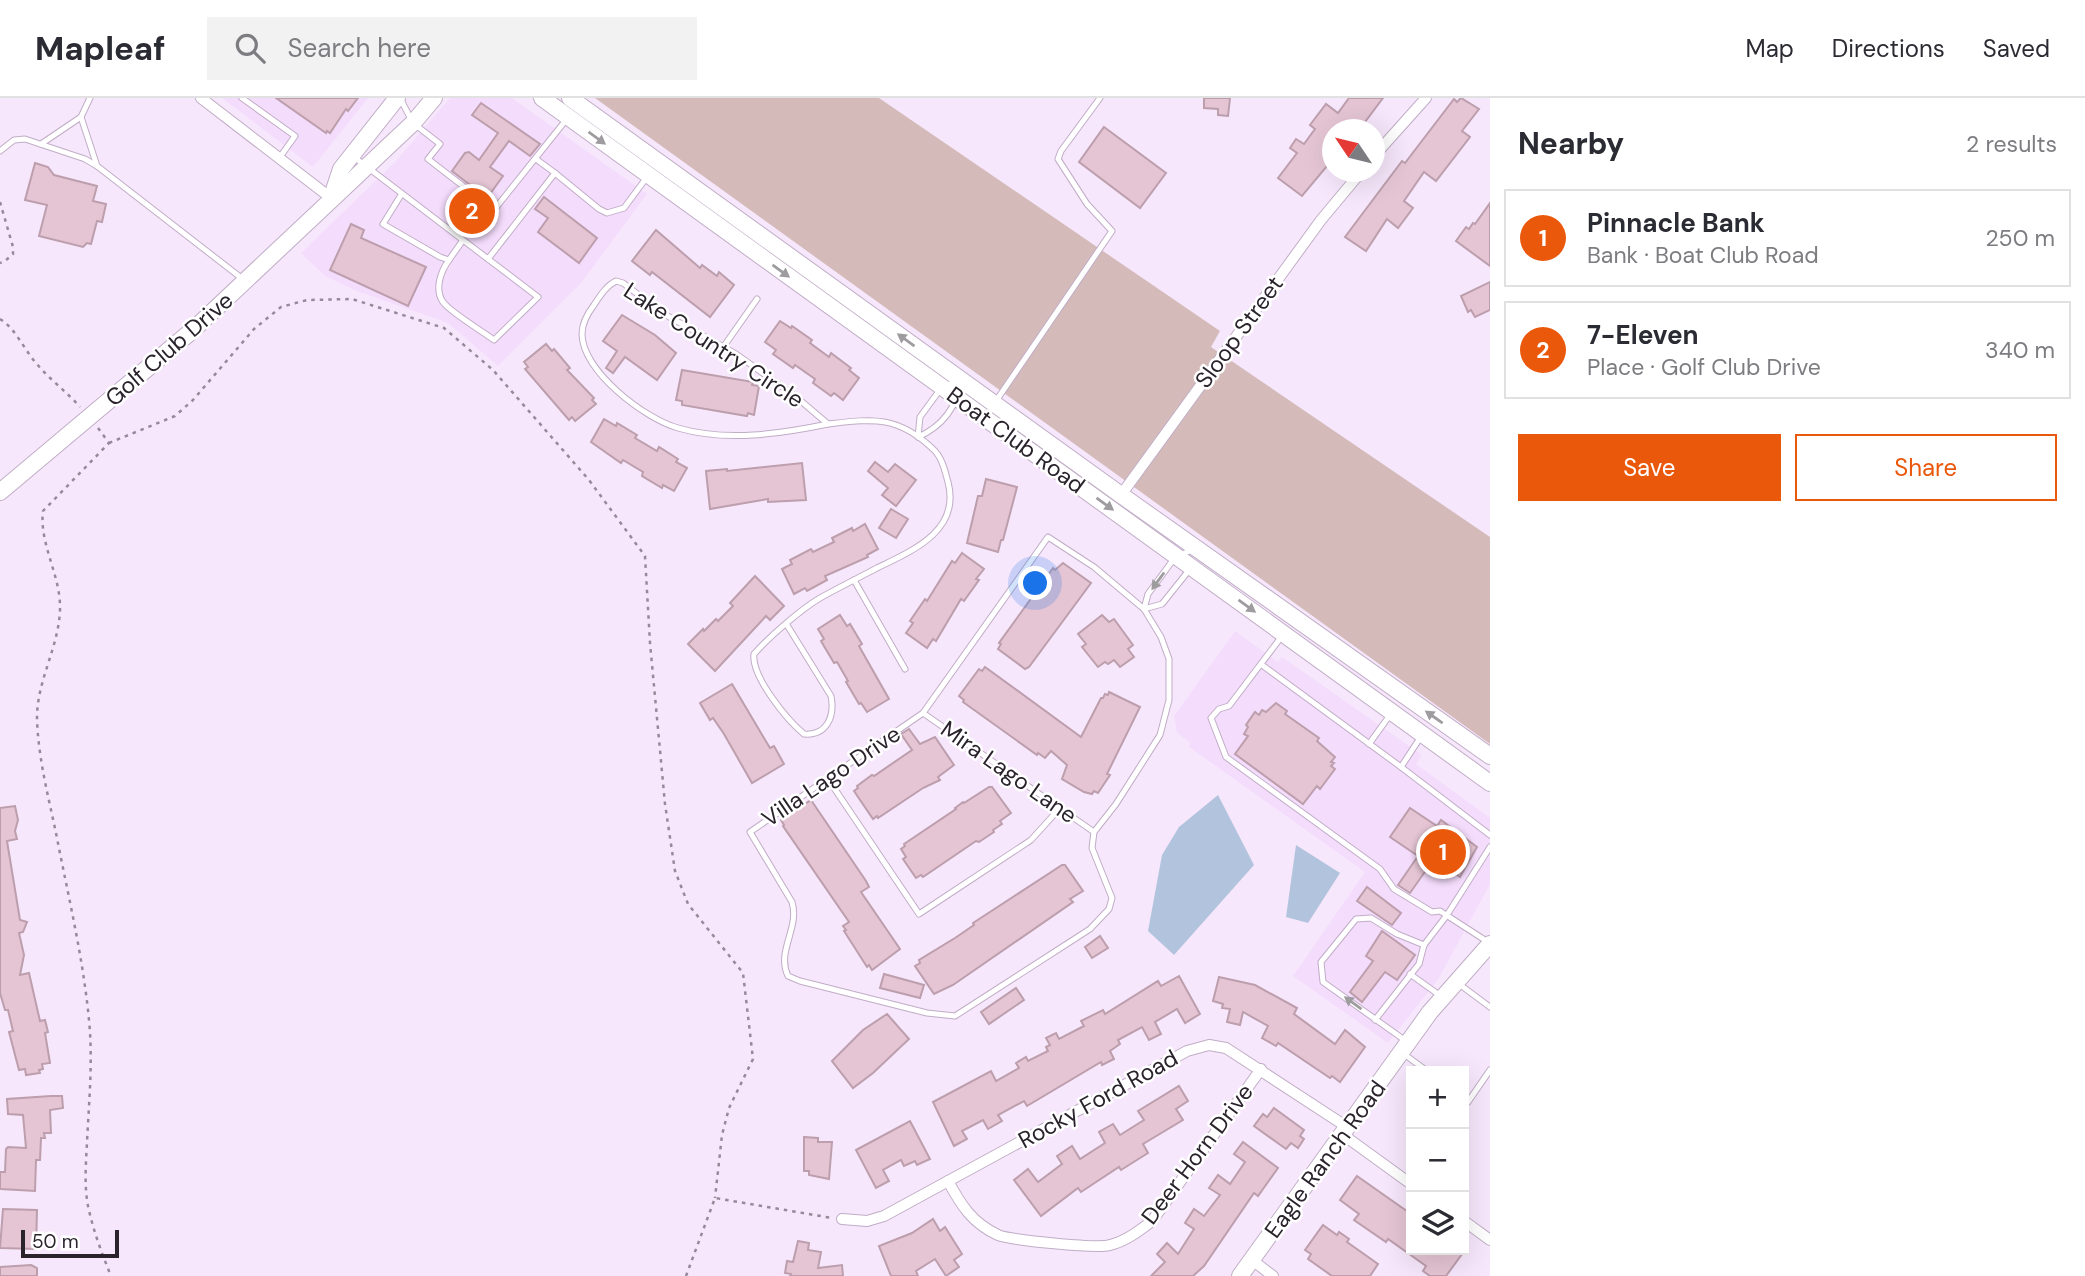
<!DOCTYPE html>
<html lang="en">
<head>
<meta charset="utf-8">
<style>
	body { margin:0; font-family:"DM Sans",sans-serif; background:#f2f2f3; color:#2b2b33 }
	.controls { position:absolute; right:21px; bottom:21px; display:grid; overflow:hidden; border-radius:0px; box-shadow:0 7px 28px #0002 }
	.controls button { width:63px; height:63px; display:grid; place-items:center; padding:0; border:0; border-bottom:2px solid #e1e1e2; background:#fff; color:#2b2b33; font:35px sans-serif }
	.compass { position:absolute; left:1322px; top:21px; width:63px; height:63px; border-radius:50%; background:#fff; box-shadow:0 7px 28px #0002; rotate:305deg }
	.scale { position:absolute; left:21px; bottom:18px; width:98px; box-sizing:border-box; padding-left:7px; border:4px solid #2a232c; border-top:0; font-size:19px; line-height:24px; white-space:nowrap; color:#2a232c; -webkit-text-stroke:5px #fff; paint-order:stroke }
	.you { position:absolute; left:1036px; top:486px; width:24px; height:24px; margin:-18px; border:5px solid #fff; border-radius:50%; background:#1a73e8; box-shadow:0 0 0 10px #1a73e833 }
	.badge { display:grid; place-items:center; width:46px; height:46px; border-radius:50%; background:#ea580c; color:#fff; font-size:23px; font-weight:700 }
	.pin { position:absolute; translate:-50% -50%; border:4px solid #fff; box-shadow:0 2px 7px #0006 }
	.list { margin:0; padding:0; list-style:none }
	h2 { display:flex; justify-content:space-between; align-items:center; height:91px; margin:0; padding:0 28px; font-size:30px }
	h2 small { font-size:23px; font-weight:400; color:#7c7c81 }
	.list li { display:grid; grid-template-columns:46px 1fr auto; gap:21px; align-items:center; box-sizing:border-box; height:98px; margin:0 14px 14px; padding:0 14px; border:2px solid #e1e1e2; border-radius:0px }
	.list b { display:block; font-size:26px; white-space:nowrap }
	.list p { margin:0; font-size:23px; white-space:nowrap; color:#7c7c81 }
	.list em { font-size:23px; font-style:normal; color:#7c7c81 }
	.actions { display:flex; gap:14px; padding:21px 28px }
	.actions a { flex:1; padding:16px 0; border:2px solid #ea580c; border-radius:0px; text-align:center; font-size:24px; color:#ea580c }
	.actions .main { background:#ea580c; color:#fff }
	.icon { flex:none; width:38px; height:38px; fill:none; stroke:currentColor; stroke-width:2; stroke-linecap:round; stroke-linejoin:round }
	.map { position:relative; flex:none; width:1490px; height:1178px; overflow:hidden }
	header { display:flex; align-items:center; gap:42px; box-sizing:border-box; height:98px; padding:0 35px; background:#fff; border-bottom:2px solid #e1e1e2 }
	header strong { font-size:33px }
	nav { display:flex; gap:38px; margin-inline-start:auto; font-size:24px }
	.search { width:490px; height:63px; background:#f2f2f3; display:flex; align-items:center; gap:18px; box-sizing:border-box; padding:0 24px; border-radius:0px; color:#7c7c81; font-size:26px }
	main { display:flex }
	aside { flex:1; background:#fff }
	.map>svg:first-child { display:block }
</style>
</head>
<body>
<header>
<strong>Mapleaf</strong>
<div class="search"><svg class="icon" aria-label="search" viewBox="0 0 24 24"><circle cx="10" cy="10" r="6"/><path d="M15 15l6 6"/></svg>Search here</div>
<nav><a>Map</a><a>Directions</a><a>Saved</a></nav>
</header>
<main>
<div class="map">
<svg width="1490" height="1178" viewBox="0 0 1490 1178">
	<rect width="100%" height="100%" fill="#f7e7fc"/>
	<g fill="#f4dcfc">
		<path d="M222,0H368L313,69Z"/>
		<path d="M450,0H512L647,96L581,185L498,268L448,225L357,193L325,178L301,155L395,64Z"/>
		<path d="M1235,533L1278,564L1282,559L1422,657L1416,666L1490,720V786L1439,880L1388,945L1293,878L1365,774L1189,649L1191,645L1177,635L1174,618Z"/>
	</g>
	<path fill="#d4bbba" d="M595,0H879L1220,233L1211,249L1490,439V646Z"/>
	<g fill="#b2c4dd">
		<path d="M1218,697L1254,767L1174,857L1148,833L1162,757L1179,729Z"/>
		<path d="M1296,747L1340,775L1308,825L1286,819Z"/>
	</g>
	<g fill="#e5c5d4" stroke="#bc9eac" stroke-width="2">
		<path d="M276,0H358L348,13L346,11L330,35L327,33L326,35Z"/>
		<path d="M1204,0H1230L1228,18L1218,17V11L1204,10Z"/>
		<path d="M1349,0H1383L1362,28L1358,24L1353,32H1333V61L1302,98L1278,80L1297,55L1290,50L1296,41L1304,46L1315,31L1310,27L1326,6L1338,15Z"/>
		<path d="M1461,0L1479,11L1462,33L1470,39L1436,83L1424,74L1404,103L1413,110L1398,130L1387,121L1366,153L1345,139L1402,63L1405,65L1454,1L1457,4Z"/>
		<path d="M481,5L540,46L530,58L509,43L490,69L503,78L487,100L452,73L465,55L469,54L479,62L498,35L472,17Z"/>
		<path d="M1104,29L1166,75L1140,110L1079,64Z"/>
		<path d="M35,65L48,69L54,77L97,88L93,103L106,106L102,124L97,123L91,146L87,145L83,149L39,138L47,107L25,102Z"/>
		<path d="M469,99L485,114L478,124L460,111Z"/>
		<path d="M544,99L597,140L579,165L538,134L548,120L535,111Z"/>
		<path d="M1490,105V168L1456,143L1466,129L1469,131L1473,125L1475,126Z"/>
		<path d="M351,126L364,132L361,140L426,169L408,208L330,172Z"/>
		<path d="M656,132L700,170L702,167L717,178L719,174L734,187L710,219L652,174L650,177L632,163Z"/>
		<path d="M1490,184V212L1475,219L1471,212L1468,214L1461,198Z"/>
		<path d="M622,217L655,237L676,255L657,282L625,259L613,275L606,270L617,253L603,243Z"/>
		<path d="M780,223L791,230L792,228L812,242L810,245L829,259L831,255L851,270L849,272L859,280L843,302L834,295L831,298L813,285L815,281L795,267L793,270L773,256L776,252L765,244Z"/>
		<path d="M546,246L552,253L554,251L570,270L567,272L594,300L592,302L596,306L575,323L572,319L569,322L525,271L528,269L524,264Z"/>
		<path d="M682,272L753,284L752,287L759,288L754,317L748,315L747,318L682,307V303L676,302Z"/>
		<path d="M604,321L616,328L617,325L637,337L635,340L657,353L659,349L678,361L676,364L687,370L674,393L663,387L662,390L642,378L643,374L623,362L621,365L591,344Z"/>
		<path d="M875,364L888,374L895,366L916,382L896,408L882,397L888,390L868,373Z"/>
		<path d="M802,365L806,402L768,404V401L710,411L706,373L727,371V373Z"/>
		<path d="M986,381L1017,389L1003,442H1001L998,454L967,445L978,398H982Z"/>
		<path d="M891,411L908,421L896,440L879,430Z"/>
		<path d="M865,426L878,451L867,457L868,459L825,478L827,482L807,493L805,490L794,496L782,471L792,466L790,462L811,451L813,454L834,444L832,440L852,430L853,433Z"/>
		<path d="M962,455L984,471L976,481L979,482L964,503L961,501L936,543L933,541L927,550L906,535L913,525L910,523L925,501L927,503L952,463L955,465Z"/>
		<path d="M1063,465L1091,485L1029,569L1025,571L998,551L1001,546L999,545L1053,470L1055,472Z"/>
		<path d="M755,478L784,508L770,522L766,518L715,573L688,546L703,531L704,533L716,521L718,523L733,508L730,505Z"/>
		<path d="M840,517L847,528L850,526L862,546L859,548L889,601L867,614L861,605L859,606L846,584L848,583L837,564L834,565L821,543L824,541L818,531Z"/>
		<path d="M1102,517L1109,524L1114,521L1133,547L1128,551L1134,559L1120,569L1114,562L1108,566L1105,564L1098,569L1082,549L1086,546L1078,536Z"/>
		<path d="M985,569L1081,639L1101,600H1103L1105,596L1108,597L1109,594L1140,609L1107,676L1110,677L1098,695L1094,693L1092,696L1084,694L1062,681L1067,667L1051,653L1045,660L1038,655L1037,657L963,604L964,602L959,598L979,571L982,573Z"/>
		<path d="M732,586L761,635L770,650L774,648L784,666L752,685L724,636L713,620L710,622L700,605Z"/>
		<path d="M1276,605L1287,613L1285,616L1319,640L1317,643L1335,659L1331,664L1334,665L1331,668L1335,671L1320,691L1317,688L1303,706L1235,656L1248,638L1244,636L1248,629L1246,627L1255,614L1259,617L1262,612L1266,614Z"/>
		<path d="M909,631L920,646L935,639L954,667L938,679L940,682L923,690L878,720L877,718L873,721L854,693L858,690L857,688L872,677L874,678L912,652L901,636Z"/>
		<path d="M989,689H992L1011,715L1000,723L1002,726L993,732L994,734L979,744L976,743L923,779L921,777L916,780L903,761L906,759L901,751L905,748L904,746L956,711L955,710L963,704L964,705Z"/>
		<path d="M811,702L866,783L869,789L861,794L900,851L872,872L869,867L867,869L844,833L846,832L843,828L849,824L783,728L784,727L781,722Z"/>
		<path d="M15,708L18,722L15,733L17,741L7,743L20,822L27,824L23,834L19,835L24,857L20,877L29,875L40,923L45,922L48,934L45,935L50,965L42,966L43,971L39,972L40,975L26,977L25,971L19,972L9,934L13,933L8,912H5L0,895V710Z"/>
		<path d="M1410,710L1437,728L1441,722L1477,749L1460,779L1452,773L1447,780L1429,768L1410,795L1398,787L1418,758L1390,739Z"/>
		<path d="M1062,767H1065L1083,793L1070,801L1073,804L953,887L934,896L915,868L920,865L919,862L955,840L974,827L973,825Z"/>
		<path d="M1367,789L1401,815L1392,827L1357,803Z"/>
		<path d="M1382,833L1415,857L1397,882L1385,874L1362,904L1350,894L1373,863L1366,858Z"/>
		<path d="M1100,838L1108,850L1092,860L1085,849Z"/>
		<path d="M884,876L924,887L920,900L880,890Z"/>
		<path d="M1179,878L1200,916L1185,925L1177,911L1155,924L1161,936L1149,942L1142,929L1118,942L1120,946L1110,953L1114,961L1102,967L1101,964L1027,1008L1024,1003L998,1017L1002,1023L988,1031L983,1022L962,1033L967,1041L954,1048L933,1004L991,973L996,983L1019,970L1016,965L1026,959L1028,963L1048,953L1046,949L1050,947L1046,940L1056,935L1059,941L1084,928L1081,923L1103,912L1105,916L1158,883L1161,888Z"/>
		<path d="M1219,879L1255,887L1297,910L1294,916L1335,946L1345,932L1365,949L1340,984L1332,978L1330,980L1278,945L1276,948L1262,940L1268,928L1243,914L1240,927L1227,924L1230,911L1222,910L1223,906L1213,903Z"/>
		<path d="M1016,890L1024,902L989,926L981,914Z"/>
		<path d="M887,916L909,941L873,975L853,990L832,963L863,932Z"/>
		<path d="M1179,988L1188,1003L1176,1011L1183,1022L1143,1046L1148,1055L1121,1072L1119,1069L1081,1094L1078,1090L1041,1118L1014,1082L1028,1071L1038,1084L1062,1066L1057,1058L1072,1048L1080,1061L1105,1045L1099,1034L1113,1026L1120,1037L1144,1022L1138,1013Z"/>
		<path d="M51,998H62L63,1010L50,1012L51,1035H44L45,1040H41L40,1062H36L35,1093L0,1091V1074H5L6,1051L8,1049L26,1050L23,1017L8,1016L7,1001Z"/>
		<path d="M1274,1010L1304,1032L1300,1038L1304,1041L1298,1050L1291,1045L1286,1051L1254,1028L1263,1016L1267,1019Z"/>
		<path d="M910,1023L930,1061L917,1067L915,1063L904,1068L901,1062L883,1072L889,1083L876,1090L856,1052Z"/>
		<path d="M804,1039L818,1040V1044H832L829,1081L809,1077V1073H804Z"/>
		<path d="M1243,1044L1278,1070L1258,1098L1254,1095L1204,1168L1193,1178H1151L1165,1164L1157,1156L1167,1145L1178,1156L1194,1131L1185,1125L1194,1111L1204,1118L1220,1097L1209,1090L1218,1077L1230,1086L1245,1064L1234,1056Z"/>
		<path d="M1357,1078L1411,1116V1152H1465L1446,1178H1430L1423,1173L1426,1168L1388,1141L1386,1144L1354,1122L1359,1116L1340,1102Z"/>
		<path d="M3,1111L37,1112L36,1151L0,1150Z"/>
		<path d="M933,1121L940,1133L945,1129L962,1156L954,1162L959,1169L946,1178L935,1161L916,1173L918,1178H891L879,1148L912,1135Z"/>
		<path d="M1323,1127L1337,1137L1339,1134L1349,1141L1347,1144L1378,1166L1370,1178H1332L1308,1161L1311,1156L1305,1152Z"/>
		<path d="M798,1143L809,1145L808,1152L821,1154L818,1170L842,1167L843,1178H790L791,1176L785,1175L787,1163L793,1164Z"/>
		<path d="M31,1167L37,1170V1178H0V1169Z"/>
	</g>
	<g fill="none" stroke-linecap="round" stroke-linejoin="round">
		<defs>
			<g id="lane">
				<path d="M242,0L295,38L280,59"/>
				<path d="M400,0L413,25L440,46L428,61L494,112L566,22"/>
				<path d="M81,19L97,68"/>
				<path d="M41,46L81,19L90,0"/>
				<path d="M0,53L14,42L25,41L85,61L97,68L244,182"/>
				<path d="M354,59L488,161L555,75L599,111L607,115L624,110L647,79"/>
				<path d="M536,61L555,75"/>
				<path d="M401,97L383,126L440,159L449,162L463,142"/>
				<path d="M449,162C441,173 434,191 443,204C450,214 482,233 494,242L538,199L488,161"/>
				<path d="M616,183L623,185L664,216L736,256L795,298L828,326C780,336 726,344 678,330C645,321 582,273 582,236C582,225 587,216 594,207C600,198 606,188 616,183Z"/>
				<path d="M724,248L757,201"/>
				<path d="M961,282C957,309 943,328 918,339L920,319L942,289Z"/>
				<path d="M996,303L1112,133L1087,106L1058,61L1061,53L1100,0"/>
				<path d="M1048,439L1094,469L1144,511L1161,539L1169,561V602L1160,637L1116,706L1094,734L1092,750L1112,800L1109,811L1090,831L955,918L927,915L800,883L788,878C776,853 800,830 792,804L750,734L923,615Z"/>
				<path d="M854,482L905,571"/>
				<path d="M1144,511L1162,506L1190,471"/>
				<path d="M1144,511L1148,496L1176,458L1193,452"/>
				<path d="M787,527L831,598C835,618 827,638 804,636C787,622 751,578 754,556C769,539 800,512 820,500C838,490 858,480 877,470C912,453 961,433 948,384C945,373 942,359 933,351C897,317 873,321 828,326"/>
				<path d="M1282,538L1229,608L1219,611L1211,620L1226,659L1380,771L1394,791L1432,814L1440,813L1488,844"/>
				<path d="M1262,567L1401,669"/>
				<path d="M923,615L1094,734"/>
				<path d="M1422,637L1401,669L1490,737"/>
				<path d="M1369,646L1390,617"/>
				<path d="M828,681L919,816L1031,742L1060,710"/>
				<path d="M1410,876L1442,899"/>
				<path d="M1459,886L1490,909"/>
				<path d="M1375,922L1419,866L1424,847L1447,817L1490,749"/>
				<path d="M1406,943L1323,884L1321,864L1356,821L1371,820L1397,836L1424,847"/>
				<path d="M1404,956L1427,973"/>
				<path d="M1464,1000L1468,1004L1490,972"/>
			</g>
			<g id="street">
				<path d="M201,0L331,100"/>
				<path d="M1374,58L1426,0"/>
				<path d="M1121,397L1321,122L1361,74"/>
				<path d="M1342,1036L1411,1086"/>
				<path d="M948,1083C961,1107 972,1125 998,1137C1010,1142 1098,1151 1110,1147C1126,1143 1139,1133 1152,1123L1261,971"/>
				<path d="M842,1121L867,1123L884,1118L1187,953L1209,947L1226,950L1347,1029"/>
				<path d="M1464,1123L1490,1142"/>
				<path d="M1252,1162L1273,1178"/>
			</g>
			<g id="secondary">
				<path d="M542,0L1490,685"/>
				<path d="M570,0L1121,397L1490,658"/>
				<path d="M332,98L341,71L397,0"/>
				<path d="M0,394L194,231L413,25L434,0"/>
				<path d="M1240,1178L1430,914L1490,846"/>
			</g>
		</defs>
		<use href="#lane" stroke="#c0adc6" stroke-width="7"/>
		<use href="#street" stroke="#c0adc6" stroke-width="12"/>
		<use href="#secondary" stroke="#c0adc6" stroke-width="18"/>
		<g stroke="#958a99" stroke-width="2.5" stroke-dasharray="3.5 5" stroke-linecap="butt">
			<path d="M0,104L13,149V156L5,163L0,165"/>
			<path d="M0,221C16,231 23,250 36,265C49,281 66,293 80,309"/>
			<path d="M98,330L109,345L43,413C39,446 61,478 60,511C59,549 37,582 37,620C38,659 48,697 56,735C68,797 83,859 89,922C93,963 89,1003 87,1044C86,1064 84,1087 88,1108C93,1132 102,1156 111,1178"/>
			<path d="M109,345L175,318L193,302L254,231L281,209L307,202L352,201L444,230L493,272L589,382L645,458L650,545L665,706L675,773L688,806L743,875L753,961L729,1010L722,1037L715,1100"/>
			<path d="M686,1178L715,1100L832,1120"/>
		</g>
		<use href="#lane" stroke="#fff" stroke-width="5"/>
		<use href="#street" stroke="#fff" stroke-width="10"/>
		<use href="#secondary" stroke="#fff" stroke-width="16"/>
	</g>
	<defs><path id="oneway-solid" d="M-6-.8H1V-3.2L6.5 0L1 3.2V.8H-6Z" transform="scale(1.75)"/></defs>
	<g fill="#9f9ca0">
		<use href="#oneway-solid" transform="translate(597 40) rotate(36)"/>
		<use href="#oneway-solid" transform="translate(781 173) rotate(36)"/>
		<use href="#oneway-solid" transform="translate(906 242) rotate(-144)"/>
		<use href="#oneway-solid" transform="translate(1105 406) rotate(36)"/>
		<use href="#oneway-solid" transform="translate(1158 483) rotate(126)"/>
		<use href="#oneway-solid" transform="translate(1247 508) rotate(36)"/>
		<use href="#oneway-solid" transform="translate(1434 619) rotate(-145)"/>
		<use href="#oneway-solid" transform="translate(1353 905) rotate(-144)"/>
	</g>
	<g text-anchor="middle" dominant-baseline="central" stroke-width="5" stroke-linejoin="round" paint-order="stroke">
		<g font-size="23" fill="#2a232c" stroke="#fff">
			<text transform="translate(1239 234) rotate(-54)">Sloop Street</text>
			<text transform="translate(714 247) rotate(33)">Lake Country Circle</text>
			<text transform="translate(169 251) rotate(-41)">Golf Club Drive</text>
			<text transform="translate(1016 342) rotate(36)">Boat Club Road</text>
			<text transform="translate(1009 674) rotate(35)">Mira Lago Lane</text>
			<text transform="translate(831 678) rotate(-34)">Villa Lago Drive</text>
			<text transform="translate(1098 1001) rotate(-29)">Rocky Ford Road</text>
			<text transform="translate(1197 1056) rotate(-53)">Deer Horn Drive</text>
			<text transform="translate(1325 1061) rotate(-54)">Eagle Ranch Road</text>
		</g>
	</g>
</svg>
<div class="controls">
<button>+</button>
<button>−</button>
<button><svg class="icon" aria-label="layers" viewBox="0 0 24 24"><path d="M12 4l9 5-9 5-9-5zM3 14l9 5 9-5"/></svg></button>
</div>
<svg class="compass" viewBox="-18 -18 36 36"><path d="M0-13l5 13h-10z" fill="#e53935"/><path d="M0 13l5-13h-10z" fill="#7c7c81"/></svg>
<div class="scale">50 m</div>
<div class="you"></div>
<div class="pin badge" style="left:1443px;top:754px">1</div>
<div class="pin badge" style="left:472px;top:113px">2</div>
</div>
<aside>
<h2>Nearby<small>2 results</small></h2>
<ul class="list">
<li><span class="badge">1</span><div><b>Pinnacle Bank</b><p>Bank · Boat Club Road</p></div><em>250 m</em></li>
<li><span class="badge">2</span><div><b>7-Eleven</b><p>Place · Golf Club Drive</p></div><em>340 m</em></li>
</ul>
<div class="actions"><a class="main">Save</a><a>Share</a></div>
</aside>
</main>
</body>
</html>
